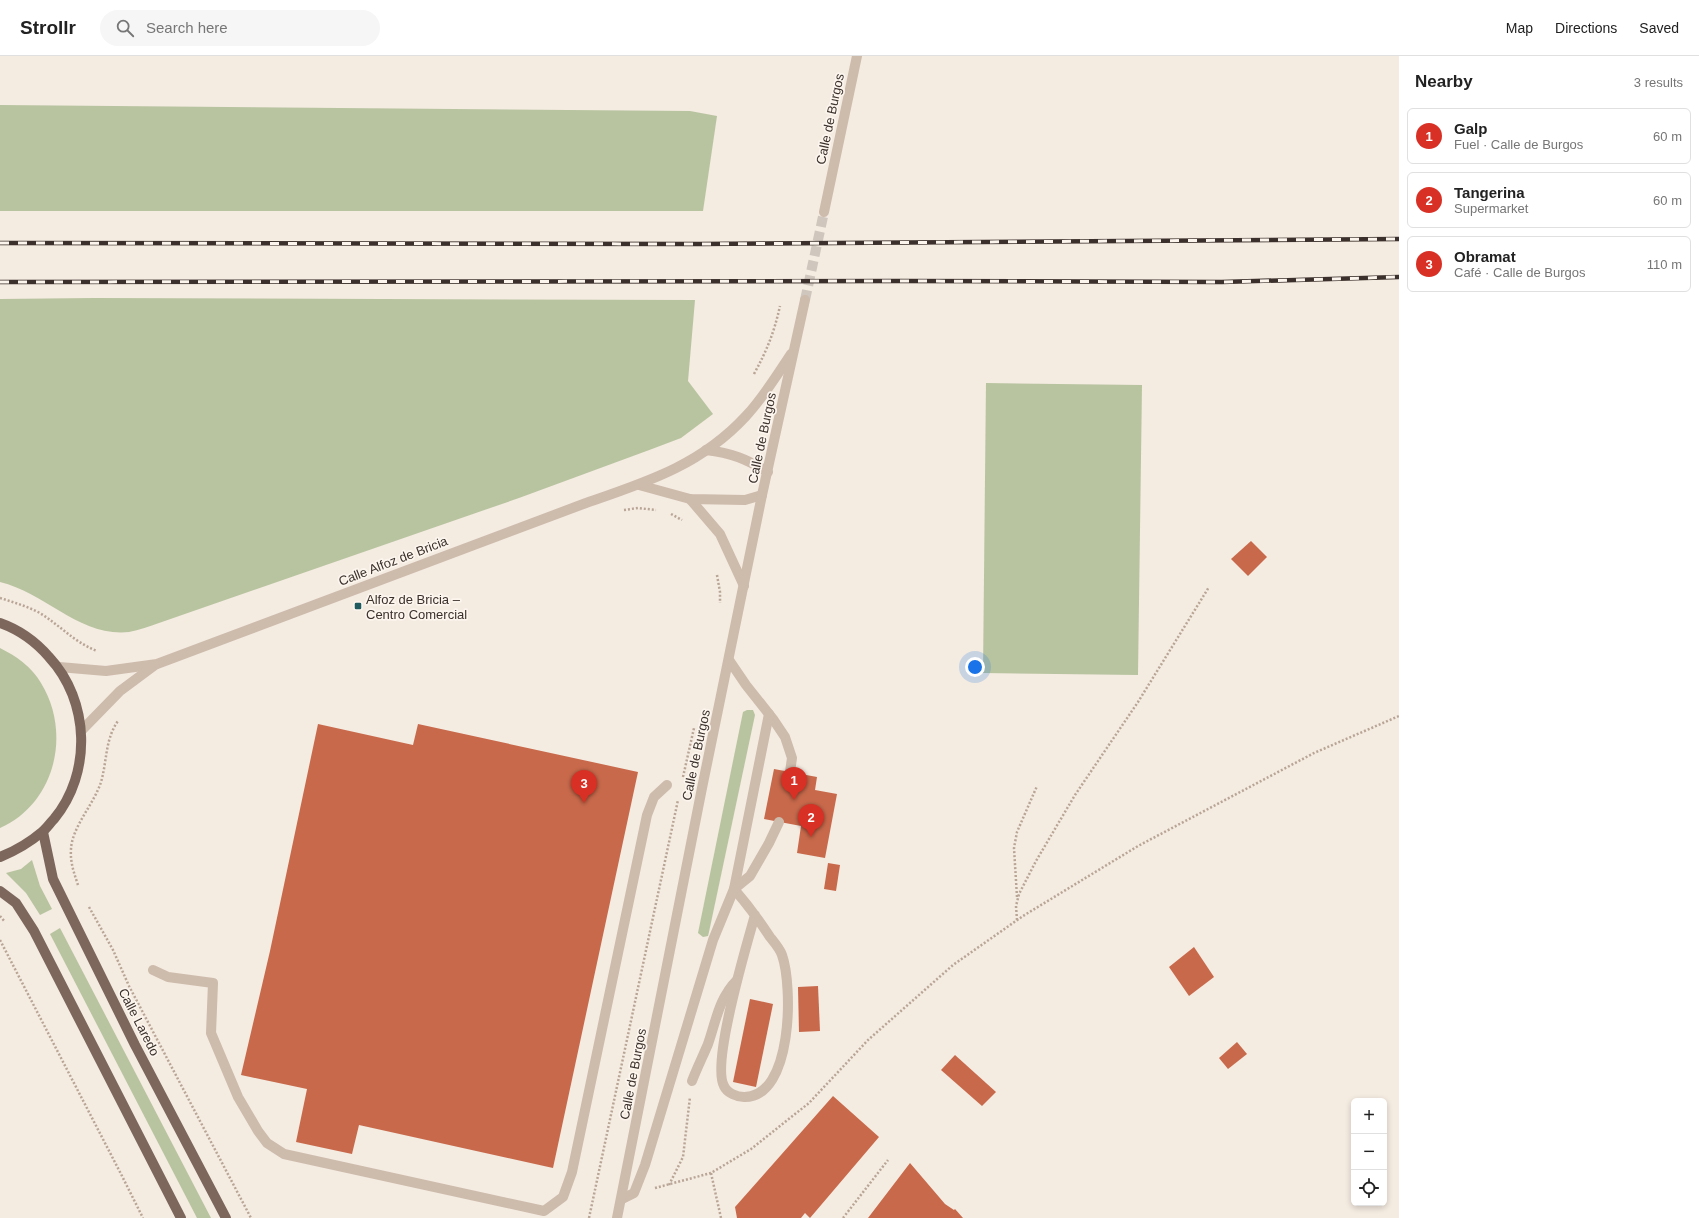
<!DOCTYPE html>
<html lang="en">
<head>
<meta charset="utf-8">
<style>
	body { margin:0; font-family:Arial,sans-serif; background:#f6f6f6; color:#222 }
	.controls { position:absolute; right:12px; bottom:12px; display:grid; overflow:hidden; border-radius:6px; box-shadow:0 2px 6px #0003 }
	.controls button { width:36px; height:36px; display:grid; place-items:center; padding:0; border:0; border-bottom:1px solid #e0e0e0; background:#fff; color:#222; font:20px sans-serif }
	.you { position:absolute; left:975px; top:611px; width:14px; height:14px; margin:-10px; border:3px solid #fff; border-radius:50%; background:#1a73e8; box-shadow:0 0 0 6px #1a73e833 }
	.badge { display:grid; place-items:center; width:26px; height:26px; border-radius:50%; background:#d93025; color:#fff; font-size:13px; font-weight:700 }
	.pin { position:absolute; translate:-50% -33px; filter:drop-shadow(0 1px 2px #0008) }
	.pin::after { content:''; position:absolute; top:21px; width:14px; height:12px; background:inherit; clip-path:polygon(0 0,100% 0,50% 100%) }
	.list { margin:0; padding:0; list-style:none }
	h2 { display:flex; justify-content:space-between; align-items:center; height:52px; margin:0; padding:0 16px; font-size:17px }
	h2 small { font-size:13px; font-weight:400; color:#767676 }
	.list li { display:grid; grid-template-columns:26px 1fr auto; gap:12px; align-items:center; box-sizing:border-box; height:56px; margin:0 8px 8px; padding:0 8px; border:1px solid #e0e0e0; border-radius:6px }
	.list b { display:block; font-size:15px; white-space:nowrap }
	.list p { margin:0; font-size:13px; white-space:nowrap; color:#767676 }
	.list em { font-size:13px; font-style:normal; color:#767676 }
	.icon { flex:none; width:22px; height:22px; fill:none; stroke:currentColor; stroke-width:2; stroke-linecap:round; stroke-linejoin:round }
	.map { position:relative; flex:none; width:1399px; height:1162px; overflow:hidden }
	header { display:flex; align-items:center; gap:24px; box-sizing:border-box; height:56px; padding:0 20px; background:#fff; border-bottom:1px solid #e0e0e0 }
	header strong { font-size:19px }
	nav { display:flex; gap:22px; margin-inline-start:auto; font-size:14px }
	.search { width:280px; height:36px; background:#f6f6f6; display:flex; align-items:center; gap:10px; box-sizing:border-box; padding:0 14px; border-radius:22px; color:#767676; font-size:15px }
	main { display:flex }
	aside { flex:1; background:#fff }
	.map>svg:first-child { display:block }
</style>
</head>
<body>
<header>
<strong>Strollr</strong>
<div class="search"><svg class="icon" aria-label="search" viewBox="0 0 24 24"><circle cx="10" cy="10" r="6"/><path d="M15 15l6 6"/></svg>Search here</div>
<nav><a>Map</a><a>Directions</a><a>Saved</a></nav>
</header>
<main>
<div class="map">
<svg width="1399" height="1162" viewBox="0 0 1399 1162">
	<rect width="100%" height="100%" fill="#f4ebe1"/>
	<g fill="#b8c4a0">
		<path d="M0,49L690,55L717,60L703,155H0Z"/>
		<path d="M94,242L695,244L688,325L713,358L681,382L652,393L519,442L159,567C150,570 139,574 129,576C79,581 46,537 0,526V243Z"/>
		<path d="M986,327L1142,329L1138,619L983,617Z"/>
		<path d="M0,592C16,600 32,611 41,627C72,677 55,748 0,772Z"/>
		<path d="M747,654H753L755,659L709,876L708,880L703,881L698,877L743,656Z"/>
		<path d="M32,804L40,830L52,853L40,859L26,837L6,817L21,813Z"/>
		<path d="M60,872L211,1162H197L50,878Z"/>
	</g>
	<g fill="#c8694b">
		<path d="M1251,485L1267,501L1248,520L1231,503Z"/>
		<path d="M318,668L413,689L418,668L638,716L553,1112L359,1069L352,1098L296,1086L307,1033L241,1019L270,895Z"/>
		<path d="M774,713L817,721L815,734L837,738L825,802L797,797L801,770L764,763Z"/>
		<path d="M828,807L840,809L836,835L824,833Z"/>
		<path d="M1194,891L1214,921L1189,940L1169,911Z"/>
		<path d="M818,930L820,975L799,976L798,931Z"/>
		<path d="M750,943L773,948L756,1031L733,1026Z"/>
		<path d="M1237,986L1247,998L1228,1013L1219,1002Z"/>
		<path d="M955,999L996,1036L982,1050L941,1014Z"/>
		<path d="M833,1040L879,1081L810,1162L805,1157L801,1162H737L735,1151Z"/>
		<path d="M910,1107L945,1148L954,1154L955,1153L963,1162H868Z"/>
	</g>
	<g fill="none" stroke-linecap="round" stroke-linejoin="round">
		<path stroke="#cfc6bd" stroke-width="10" stroke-dasharray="10 5" stroke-linecap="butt" d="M805,244L824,156"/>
		<g stroke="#b9a596" stroke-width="2.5" stroke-dasharray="2 2" stroke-linecap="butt">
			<path d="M754,318C767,294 774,277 780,250"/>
			<path d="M624,454L638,452L656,454"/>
			<path d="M671,458L682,464"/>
			<path d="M717,519L720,536V547"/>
			<path d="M0,542C13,546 26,550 38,556C59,568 72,585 97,595"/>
			<path d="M683,721L694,672"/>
			<path d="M78,829C74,817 70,806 71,793C72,771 94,748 101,726C107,706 105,683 118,665"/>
			<path d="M1017,841L1014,792L1017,776L1037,730"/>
			<path d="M89,851L113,894L129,930L251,1162"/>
			<path d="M0,860L5,866"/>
			<path d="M1017,864L1016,850L1019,838L1036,805L1075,739L1138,646L1209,531"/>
			<path d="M0,884L121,1118L143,1162"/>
			<path d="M711,1117L721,1162"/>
			<path d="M669,1129L683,1101L690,1041"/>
			<path d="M655,1132L711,1117L751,1093L809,1047L868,984L953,909L1023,860L1138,790L1314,697L1399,660"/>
			<path d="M589,1162L678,744"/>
			<path d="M843,1162L888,1104"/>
		</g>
		<g stroke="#cdbbac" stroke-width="10">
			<path d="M729,604L746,629L773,663L785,681L792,702L790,716"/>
			<path d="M755,859C747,888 711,1007 724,1030C727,1037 737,1041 744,1041C793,1042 793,930 782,899C780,893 774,886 770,881C759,864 747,848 734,833L769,658"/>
			<path d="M153,914L168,921L213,927L211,977L238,1041L258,1075L267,1087L284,1098L544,1155L563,1141L572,1116L647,759L654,741L667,729"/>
			<path d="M692,1025C697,1012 703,1000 708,988C716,965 719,942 737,924"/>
			<path d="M622,1143L634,1137L645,1109L713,884L734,833L750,820L769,787L779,766"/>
		</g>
		<g stroke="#cdbbac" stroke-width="10">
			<path d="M824,156L857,0"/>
			<path d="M706,394C732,397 746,403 768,416"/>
			<path d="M639,429L690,443L745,444L762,439"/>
			<path d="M690,443L720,478L744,530"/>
			<path d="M59,611L106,615L157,608L586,447C647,426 701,409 746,360C763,342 777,319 791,298"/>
			<path d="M82,674L120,635L155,609"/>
			<path d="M617,1162L702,732L762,439L805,244"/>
		</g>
		<g stroke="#7d675c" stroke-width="10">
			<path d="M0,567C20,574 36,586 49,601C90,645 92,717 54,763C50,767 46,773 42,776C29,787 15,795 0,801"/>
			<path d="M43,776L53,823L135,989L226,1162"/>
			<path d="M0,835L16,847L34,875L181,1162"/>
		</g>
		<defs>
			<g id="rail">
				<path d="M0,187L700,188L1399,183"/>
				<path d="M0,226L899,225L1222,226L1399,221"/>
			</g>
		</defs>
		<use href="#rail" stroke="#3b302b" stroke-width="4.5"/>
		<use href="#rail" stroke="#fbf5ee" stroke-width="3" stroke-dasharray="9" stroke-linecap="butt"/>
	</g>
	<rect fill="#1f5a5e" stroke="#fbf5ee" stroke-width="1.5" x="354" y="546" width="8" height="8" rx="2"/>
	<g text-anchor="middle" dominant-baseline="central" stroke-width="3.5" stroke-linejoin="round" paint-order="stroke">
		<g font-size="13" fill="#3b302b" stroke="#fbf5ee">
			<text transform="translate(830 63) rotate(-78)">Calle de Burgos</text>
			<text transform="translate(762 382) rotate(-78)">Calle de Burgos</text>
			<text transform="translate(393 505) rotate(-21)">Calle Alfoz de Bricia</text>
			<text transform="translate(696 699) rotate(-78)">Calle de Burgos</text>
			<text transform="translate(139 966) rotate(63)">Calle Laredo</text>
			<text transform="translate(633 1018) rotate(-79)">Calle de Burgos</text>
		</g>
		<g font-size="13" fill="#3b302b" stroke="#fbf5ee" text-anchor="start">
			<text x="366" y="543">Alfoz de Bricia –<tspan x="366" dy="15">Centro Comercial</tspan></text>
		</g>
	</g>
</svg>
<div class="controls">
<button>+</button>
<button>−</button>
<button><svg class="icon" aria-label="locate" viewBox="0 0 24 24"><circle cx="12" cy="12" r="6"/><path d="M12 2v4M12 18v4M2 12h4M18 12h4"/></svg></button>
</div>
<div class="you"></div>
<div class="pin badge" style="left:794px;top:744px">1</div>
<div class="pin badge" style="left:811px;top:781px">2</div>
<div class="pin badge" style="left:584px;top:747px">3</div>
</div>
<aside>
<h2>Nearby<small>3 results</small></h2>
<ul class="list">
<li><span class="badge">1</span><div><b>Galp</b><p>Fuel · Calle de Burgos</p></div><em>60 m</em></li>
<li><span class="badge">2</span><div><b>Tangerina</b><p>Supermarket</p></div><em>60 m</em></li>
<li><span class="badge">3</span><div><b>Obramat</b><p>Café · Calle de Burgos</p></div><em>110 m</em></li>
</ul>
</aside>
</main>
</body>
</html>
